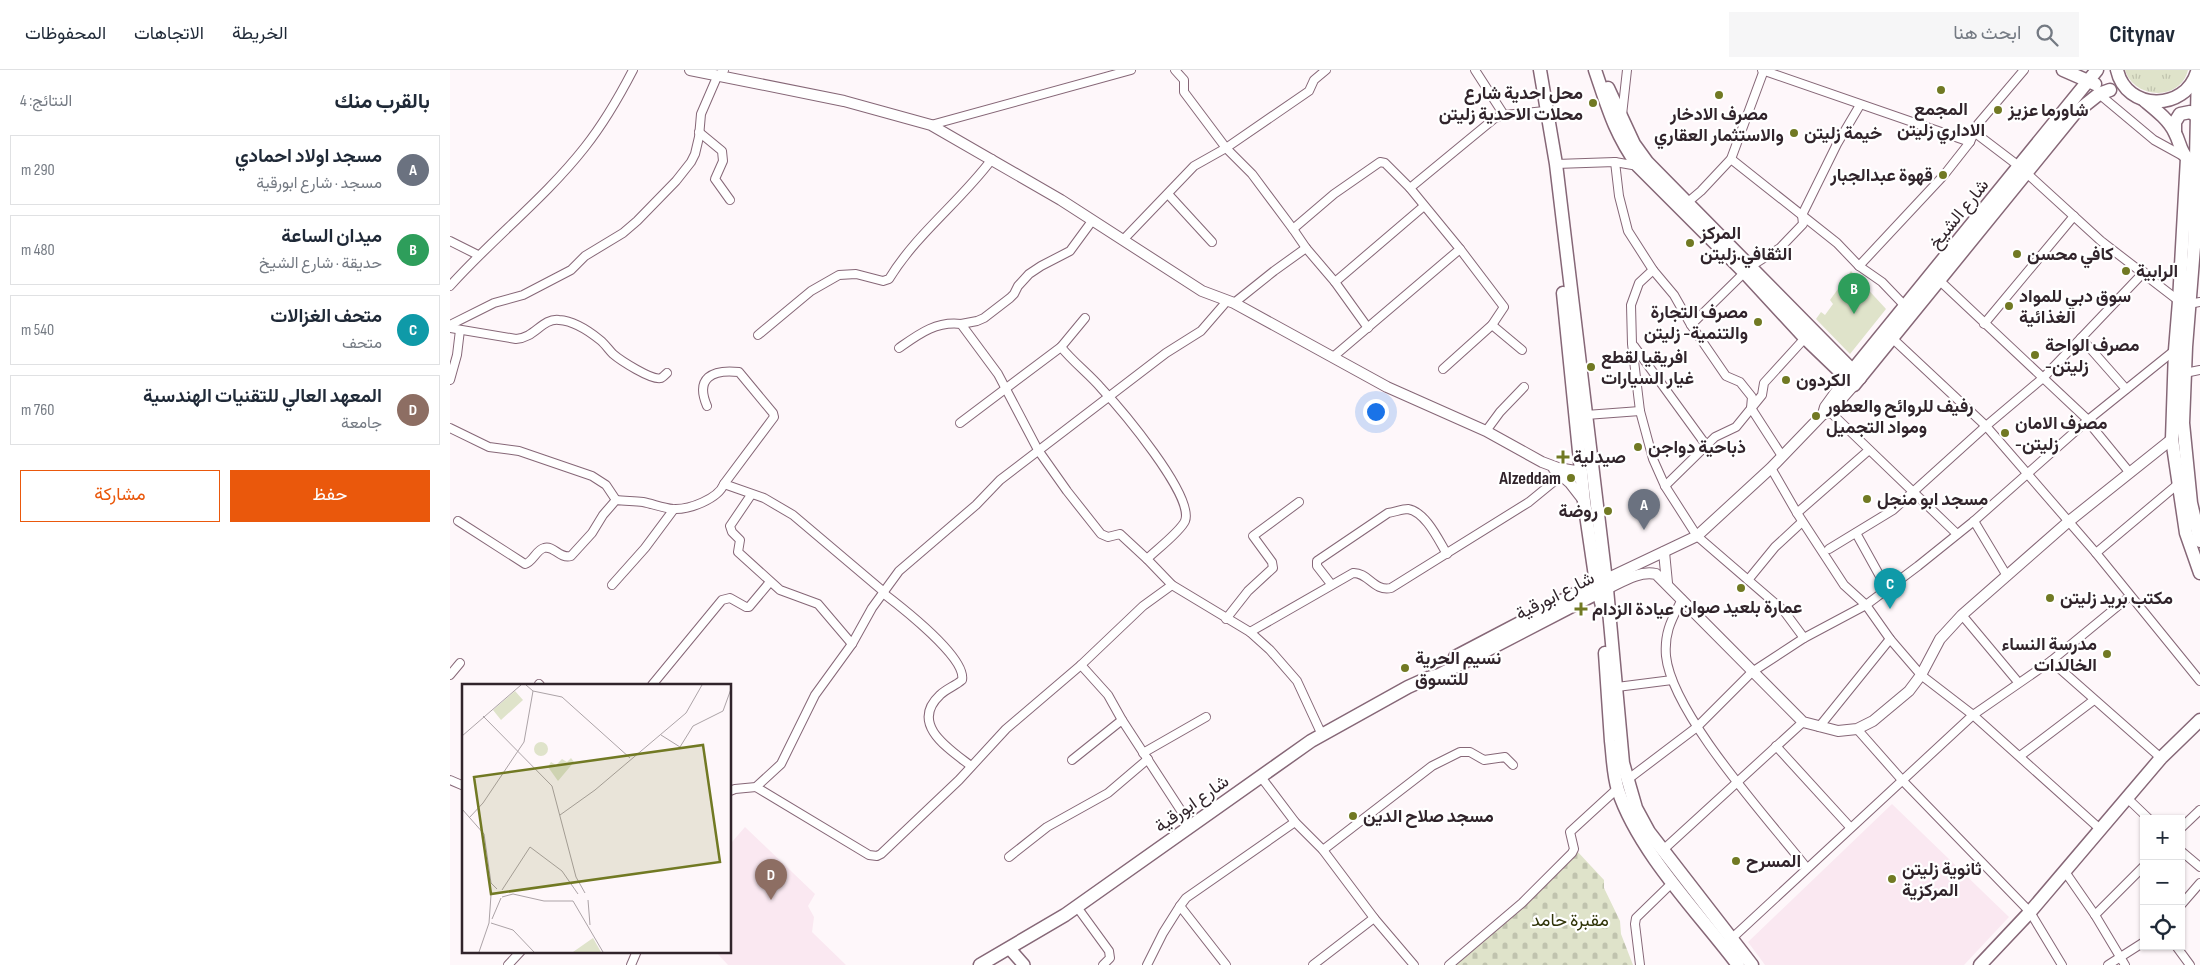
<!DOCTYPE html>
<html lang="ar">
<head>
<meta charset="utf-8">
<style>
	body { margin:0; font-family:"Sofia Sans Condensed",Vazirmatn,sans-serif; background:#f6f6f7; color:#1f2937; direction:rtl }
	.controls { position:absolute; right:15px; bottom:15px; display:grid; overflow:hidden; border-radius:0px; box-shadow:0 1px 4px #0004 }
	.controls button { width:45px; height:45px; display:grid; place-items:center; padding:0; border:0; border-bottom:1px solid #e0e1e3; background:#fff; color:#1f2937; font:25px sans-serif }
	.you { position:absolute; left:925px; top:341px; width:18px; height:18px; margin:-12px; border:4px solid #fff; border-radius:50%; background:#1a73e8; box-shadow:0 0 0 8px #1a73e833 }
	.badge { display:grid; place-items:center; width:32px; height:32px; border-radius:50%; background:#ea580c; color:#fff; font-size:16px; font-weight:700 }
	.pin { position:absolute; translate:-50% -41px; filter:drop-shadow(0 1px 2px #0008) }
	.pin::after { content:''; position:absolute; top:26px; width:18px; height:15px; background:inherit; clip-path:polygon(0 0,100% 0,50% 100%) }
	.list { margin:0; padding:0; list-style:none }
	h2 { display:flex; justify-content:space-between; align-items:center; height:65px; margin:0; padding:0 20px; font-size:21px }
	h2 small { font-size:16px; font-weight:400; color:#747a83 }
	.list li { display:grid; grid-template-columns:32px 1fr auto; gap:15px; align-items:center; box-sizing:border-box; height:70px; margin:0 10px 10px; padding:0 10px; border:1px solid #e0e1e3; border-radius:0px }
	.list b { display:block; font-size:19px; white-space:nowrap }
	.list p { margin:0; font-size:16px; white-space:nowrap; color:#747a83 }
	.list em { font-size:16px; font-style:normal; color:#747a83 }
	.actions { display:flex; gap:10px; padding:15px 20px }
	.actions a { flex:1; padding:11px 0; border:1px solid #ea580c; border-radius:0px; text-align:center; font-size:18px; color:#ea580c }
	.actions .main { background:#ea580c; color:#fff }
	.icon { flex:none; width:28px; height:28px; fill:none; stroke:currentColor; stroke-width:2; stroke-linecap:round; stroke-linejoin:round }
	.map { position:relative; flex:none; width:1750px; height:895px; overflow:hidden; direction:ltr }
	header { display:flex; align-items:center; gap:30px; box-sizing:border-box; height:70px; padding:0 25px; background:#fff; border-bottom:1px solid #e0e1e3 }
	header strong { font-size:24px }
	nav { display:flex; gap:28px; margin-inline-start:auto; font-size:18px }
	.search { width:350px; height:45px; background:#f6f6f7; display:flex; align-items:center; gap:12px; box-sizing:border-box; padding:0 18px; border-radius:0px; color:#747a83; font-size:19px }
	main { display:flex }
	aside { flex:1; background:#fff }
	.map>svg:first-child { display:block }
</style>
</head>
<body>
<header>
<strong>Citynav</strong>
<div class="search"><svg class="icon" aria-label="search" viewBox="0 0 24 24"><circle cx="10" cy="10" r="6"/><path d="M15 15l6 6"/></svg>ابحث هنا</div>
<nav><a>الخريطة</a><a>الاتجاهات</a><a>المحفوظات</a></nav>
</header>
<main>
<div class="map">
<svg width="1750" height="895" viewBox="0 0 1750 895">
	<defs>
		<pattern id="grass-tufts" width="24" height="20" patternUnits="userSpaceOnUse" patternTransform="scale(1.25)"><rect width="24" height="20" fill="#dfe3ca"/><path d="M3 7l-1-3M5 7V3M7 7l1-3M15 17l-1-3M17 17v-4M19 17l1-3" fill="none" stroke="#c0c3ae"/></pattern>
		<pattern id="cemetery-stones" width="16" height="16" patternUnits="userSpaceOnUse" patternTransform="scale(1.25)"><rect width="16" height="16" fill="#dfe3ca"/><path d="M2 7V4a2 2 0 0 1 4 0v3zM10 15v-3a2 2 0 0 1 4 0v3z" fill="#c0c3ae"/></pattern>
	</defs>
	<rect width="100%" height="100%" fill="#fef7fa"/>
	<g fill="#fae8f1">
		<path d="M1442,734L1559,847L1514,895H1315L1298,872Z"/>
		<path d="M295,757L365,824L358,836L364,847L362,862L396,895H278L265,881H280V771L282,772Z"/>
	</g>
	<path fill="url(#grass-tufts)" d="M1675,0H1738C1730,32 1684,29 1675,0Z"/>
	<path fill="url(#cemetery-stones)" d="M1126,780L1154,810V818L1170,851L1171,864L1183,895H997Z"/>
	<path fill="#dfe3ca" d="M1401,201L1436,239L1400,284L1366,249L1371,242L1375,245L1383,234L1380,230Z"/>
	<g fill="none" stroke-linecap="round" stroke-linejoin="round">
		<defs>
			<g id="minor">
				<path d="M725,0L734,10V22L776,78L802,104L843,159"/>
				<path d="M1025,0L1054,45"/>
				<path d="M1312,0L1520,72"/>
				<path d="M1649,24L1704,70L1733,86"/>
				<path d="M1172,45L1177,0"/>
				<path d="M481,55L681,0"/>
				<path d="M249,62L272,81L273,91L265,109L280,130"/>
				<path d="M1524,62L1570,97L1651,171L1729,231"/>
				<path d="M1281,89L1387,173L1409,196L1432,212L1455,236"/>
				<path d="M1165,92L1169,126L1178,161L1203,200L1224,225L1241,255L1276,306L1290,312L1302,327L1301,338L1332,386"/>
				<path d="M1106,94L1165,92L1188,96"/>
				<path d="M960,118L935,93L930,92L884,124L843,159L856,178L885,212L974,136"/>
				<path d="M718,124L762,172"/>
				<path d="M1238,132L1251,121L1281,89L1314,0"/>
				<path d="M673,170L744,96L776,78L859,21L864,10L876,0"/>
				<path d="M0,171L28,185"/>
				<path d="M1409,196L1494,105L1520,72L1528,54L1574,0"/>
				<path d="M1203,200L1189,213L1181,235L1182,274L1190,341L1203,389L1215,416L1247,466L1334,541L1354,568"/>
				<path d="M1490,211L1638,350"/>
				<path d="M885,212L918,258"/>
				<path d="M0,216C43,168 95,128 135,77C154,53 169,27 183,0"/>
				<path d="M784,233L824,201L856,178"/>
				<path d="M1739,234L1750,232"/>
				<path d="M635,248L611,277C623,292 639,304 651,318C669,337 745,426 735,451C730,462 706,480 697,489L722,515L800,562L820,580L847,611L872,665"/>
				<path d="M511,254L527,251L534,248L560,228L564,224L568,216L579,204L591,196L620,181L642,151"/>
				<path d="M1534,254L1624,146"/>
				<path d="M0,255L44,233L73,225L121,200L135,186L173,163L187,151L226,111L241,92L245,84L249,67L251,44L267,7L274,0"/>
				<path d="M1042,255L1072,280"/>
				<path d="M1241,255L1301,196L1330,178L1353,154L1352,145L1387,74L1410,35"/>
				<path d="M0,258L66,269C85,268 92,248 109,250C124,251 139,261 150,270C155,274 159,280 163,284C170,290 202,311 211,308C213,307 215,305 217,303"/>
				<path d="M308,265L361,221L389,205L406,204L433,211L439,209C467,163 510,132 542,89"/>
				<path d="M1442,268L1536,356L1646,483L1750,611"/>
				<path d="M1631,268L1676,319"/>
				<path d="M1184,276L1256,375"/>
				<path d="M449,278C469,264 486,251 511,254L548,304L588,380L617,421L651,464L658,467L670,464L697,489"/>
				<path d="M883,287L1010,179L960,118L1045,48L1054,45L1095,41"/>
				<path d="M993,299L1042,255L1054,237L1010,179"/>
				<path d="M1735,303L1750,300"/>
				<path d="M0,310L7,285L10,260"/>
				<path d="M257,336C245,308 262,299 289,302L323,343L324,347L274,414L314,428L343,445L434,522"/>
				<path d="M1377,339L1507,464"/>
				<path d="M1136,345L1190,341"/>
				<path d="M510,353L611,277"/>
				<path d="M0,358L39,377L69,381L142,406L156,415L166,430"/>
				<path d="M1644,359L1680,403"/>
				<path d="M1036,361L1050,342L1074,317"/>
				<path d="M1321,398L1347,443L1394,515L1416,535L1440,569L1471,605L1523,645L1650,759"/>
				<path d="M1215,416L1265,367L1286,357L1312,325L1314,313L1355,268"/>
				<path d="M301,425L280,456L282,462L290,470L288,482L330,520L368,534L402,574"/>
				<path d="M1347,443L1419,380"/>
				<path d="M8,451L75,494C83,492 86,480 94,478C104,475 109,489 121,486L142,463L153,445L166,430C175,431 184,431 193,432C203,434 213,438 223,439C239,440 268,429 274,414"/>
				<path d="M1524,451L1557,506"/>
				<path d="M1406,463L1437,519"/>
				<path d="M1379,479L1443,440L1536,356L1593,308L1694,202"/>
				<path d="M1646,483L1728,414"/>
				<path d="M1298,510L1325,477L1352,452"/>
				<path d="M881,514L867,496V491L938,443C945,442 952,439 958,439C976,442 989,471 997,484"/>
				<path d="M162,515L195,478L224,439"/>
				<path d="M433,523C450,536 517,588 512,610C505,616 496,619 490,625C459,654 499,679 521,696"/>
				<path d="M1232,529C1222,549 1214,562 1216,586C1222,644 1319,750 1356,797"/>
				<path d="M1512,545L1568,612"/>
				<path d="M776,549L798,521L823,498L822,492L803,466L849,432"/>
				<path d="M800,562L903,503C918,502 924,522 941,518L1079,432L1112,405"/>
				<path d="M1601,591L1711,688"/>
				<path d="M631,595L658,625L672,650"/>
				<path d="M0,605L10,593"/>
				<path d="M89,614L90,615"/>
				<path d="M202,615L272,530L280,528L296,537H299L320,512"/>
				<path d="M1167,617L1222,610"/>
				<path d="M1369,657L1440,569"/>
				<path d="M1407,659L1452,710L1580,842L1612,895"/>
				<path d="M1326,676L1400,757"/>
				<path d="M693,683L756,647"/>
				<path d="M1570,686L1644,630"/>
				<path d="M622,690L672,650L741,756"/>
				<path d="M811,707L845,752L873,780L924,848L964,895"/>
				<path d="M0,710L14,716"/>
				<path d="M1177,710L1247,657L1302,602L1354,568L1416,535L1468,496L1524,451L1638,350L1725,280"/>
				<path d="M306,717L419,785L427,786L431,784L509,710L556,659L631,595L693,536L722,515"/>
				<path d="M280,721L285,719L306,717L331,694L365,625L402,574L422,538L449,501L526,435L550,410L716,283L751,261L777,231"/>
				<path d="M1676,727L1699,749"/>
				<path d="M1731,758L1750,740"/>
				<path d="M873,780L982,696L1010,682H1020L1034,690L1055,687L1063,695"/>
				<path d="M1213,780L1353,652"/>
				<path d="M1731,781L1750,797"/>
				<path d="M559,787L597,757L658,723L698,689"/>
				<path d="M1618,806L1645,845L1675,895"/>
				<path d="M1731,835L1750,813"/>
				<path d="M730,836L736,828L845,752"/>
				<path d="M627,837L659,881L660,888L653,895"/>
				<path d="M1645,845L1694,796"/>
				<path d="M1279,871L1523,645L1601,591L1680,526"/>
				<path d="M1726,876L1740,895"/>
				<path d="M58,895L71,881"/>
				<path d="M181,895L187,881"/>
				<path d="M697,895L713,863L730,836L776,895"/>
				<path d="M863,895L924,848"/>
				<path d="M999,895L1072,833L1122,783L1124,779L1120,762L1168,718"/>
				<path d="M1190,895L1185,854L1186,848L1223,812"/>
				<path d="M1658,895L1694,872"/>
			</g>
			<g id="tertiary">
				<path d="M240,0L394,31L481,55L611,130L752,221L784,233L937,317L1036,361L1092,392L1108,398L1131,402"/>
				<path d="M1373,344L1380,342L1404,315"/>
				<path d="M1104,399L1120,413L1134,431"/>
				<path d="M1214,482L1217,513"/>
				<path d="M1150,512L1247,466L1321,398L1373,344L1375,337L1396,308"/>
				<path d="M1152,521C1169,514 1187,500 1206,504L1353,652L1388,661L1407,659L1423,651L1459,621L1471,605L1490,569L1512,545L1618,452L1722,369"/>
			</g>
			<path id="secondary" d="M559,878L574,895"/>
			<g id="primary">
				<path d="M1090,0L1106,94L1157,519L1173,693L1186,738L1199,762L1302,895"/>
				<path d="M1145,0C1158,38 1164,62 1188,96L1295,203L1355,268L1404,315L1625,43L1649,24L1660,20"/>
				<path d="M1613,0L1645,14"/>
				<path d="M1667,0C1676,41 1735,42 1747,2"/>
				<path d="M1748,0L1744,177L1736,277L1733,353L1741,433L1750,471"/>
				<path d="M1158,18L1184,74L1197,92L1410,308"/>
				<path d="M1695,31C1706,40 1719,50 1725,63C1730,72 1730,81 1737,88L1729,231L1725,280L1722,369L1736,463L1750,503"/>
				<path d="M1725,62V52L1730,44L1740,42L1747,46"/>
				<path d="M1113,223L1134,431L1146,513L1152,536"/>
				<path d="M1398,306L1647,0"/>
				<path d="M1155,583C1157,612 1159,641 1161,671C1163,687 1163,704 1168,720C1189,783 1248,842 1288,895"/>
				<path d="M1005,587L1146,513"/>
				<path d="M530,895L615,845L861,671L958,617L978,608L989,605L1149,522"/>
				<path d="M1530,895L1580,842L1711,688L1750,650"/>
			</g>
		</defs>
		<use href="#minor" stroke="#866777" stroke-width="10"/>
		<use href="#tertiary" stroke="#866777" stroke-width="12"/>
		<use href="#secondary" stroke="#866777" stroke-width="14"/>
		<use href="#primary" stroke="#866777" stroke-width="15"/>
		<use href="#minor" stroke="#fff" stroke-width="8"/>
		<use href="#tertiary" stroke="#fff" stroke-width="10"/>
		<use href="#secondary" stroke="#fff" stroke-width="11"/>
		<use href="#primary" stroke="#fff" stroke-width="12"/>
	</g>
	<g fill="#717923" stroke="#fff" stroke-width="2">
		<circle cx="1491" cy="20" r="5"/>
		<circle cx="1269" cy="25" r="5"/>
		<circle cx="1143" cy="33" r="5"/>
		<circle cx="1548" cy="40" r="5"/>
		<circle cx="1344" cy="63" r="5"/>
		<circle cx="1493" cy="105" r="5"/>
		<circle cx="1240" cy="173" r="5"/>
		<circle cx="1567" cy="184" r="5"/>
		<circle cx="1676" cy="201" r="5"/>
		<circle cx="1559" cy="236" r="5"/>
		<circle cx="1308" cy="252" r="5"/>
		<circle cx="1585" cy="285" r="5"/>
		<circle cx="1141" cy="297" r="5"/>
		<circle cx="1336" cy="310" r="5"/>
		<circle cx="1366" cy="346" r="5"/>
		<circle cx="1555" cy="363" r="5"/>
		<circle cx="1188" cy="377" r="5"/>
		<path d="M1110.5 379.5h5v5h5v5h-5v5h-5v-5h-5v-5h5z"/>
		<circle cx="1121" cy="408" r="5"/>
		<circle cx="1417" cy="429" r="5"/>
		<circle cx="1158" cy="441" r="5"/>
		<circle cx="1291" cy="518" r="5"/>
		<circle cx="1600" cy="528" r="5"/>
		<path d="M1128.5 531.5h5v5h5v5h-5v5h-5v-5h-5v-5h5z"/>
		<circle cx="1657" cy="584" r="5"/>
		<circle cx="955" cy="598" r="5"/>
		<circle cx="903" cy="746" r="5"/>
		<circle cx="1286" cy="791" r="5"/>
		<circle cx="1442" cy="809" r="5"/>
	</g>
	<g text-anchor="middle" dominant-baseline="central" stroke-width="4.5" stroke-linejoin="round" paint-order="stroke">
		<g font-size="18" font-weight="bold" fill="#31242b" stroke="#fff" text-anchor="start">
			<text x="1133" y="23" text-anchor="end">محل احدية شارع<tspan x="1133" dy="21">محلات الاحدية زليتن</tspan></text>
			<text x="1491" y="39" text-anchor="middle">المجمع<tspan x="1491" dy="21">الاداري زليتن</tspan></text>
			<text x="1558" y="40">شاورما عزيز</text>
			<text x="1269" y="44" text-anchor="middle">مصرف اﻻدخار<tspan x="1269" dy="21">واﻻستثمار العقاري</tspan></text>
			<text x="1354" y="63">خيمة زليتن</text>
			<text x="1483" y="105" text-anchor="end">قهوة عبدالجبار</text>
			<text x="1250" y="163">المركز<tspan x="1250" dy="21">الثقافي.زليتن</tspan></text>
			<text x="1577" y="184">كافي محسن</text>
			<text x="1686" y="201">الرابية</text>
			<text x="1569" y="226">سوق دبي للمواد<tspan x="1569" dy="21">الغذائية</tspan></text>
			<text x="1298" y="242" text-anchor="end">مصرف التجارة<tspan x="1298" dy="21">والتنمية- زليتن</tspan></text>
			<text x="1595" y="275">مصرف الواحة<tspan x="1595" dy="21">-زليتن</tspan></text>
			<text x="1151" y="287">افريقيا لقطع<tspan x="1151" dy="21">غيار السيارات</tspan></text>
			<text x="1346" y="310">الكردون</text>
			<text x="1376" y="336">رفيف للروائح والعطور<tspan x="1376" dy="21">ومواد التجميل</tspan></text>
			<text x="1565" y="353">مصرف الامان<tspan x="1565" dy="21">-زليتن</tspan></text>
			<text x="1198" y="377">ذباحية دواجن</text>
			<text x="1123" y="387">صيدلية</text>
			<text x="1111" y="408" text-anchor="end">Alzeddam</text>
			<text x="1427" y="429">مسجد ابو منجل</text>
			<text x="1148" y="441" text-anchor="end">روضة</text>
			<text x="1610" y="528">مكتب بريد زليتن</text>
			<text x="1291" y="537" text-anchor="middle">عمارة بلعيد صوان</text>
			<text x="1142" y="539">عيادة الزدام</text>
			<text x="1647" y="574" text-anchor="end">مدرسة النساء<tspan x="1647" dy="21">الخالدات</tspan></text>
			<text x="965" y="588">نسيم الحرية<tspan x="965" dy="21">للتسوق</tspan></text>
			<text x="913" y="746">مسجد صلاح الدين</text>
			<text x="1296" y="791">المسرح</text>
			<text x="1452" y="799">ثانوية زليتن<tspan x="1452" dy="21">المركزية</tspan></text>
		</g>
		<g font-size="18" fill="#31242b" stroke="#fff">
			<text transform="translate(1509 144) rotate(-51)">شارع الشيخ</text>
			<text transform="translate(1105 526) rotate(-27)">شارع ابورقية</text>
			<text transform="translate(742 734) rotate(-35)">شارع ابورقية</text>
		</g>
		<g font-size="18" fill="#31350a" stroke="#fff">
			<text x="1120" y="850">مقبرة حامد</text>
		</g>
	</g>
	<g transform="translate(12 614)">
		<rect width="269" height="269" fill="#fef7fa"/>
		<path d="M109,74L112,78L96,97L86,83L89,78L94,81L100,75L105,78Z" fill="#dfe3ca"/>
		<path d="M53,7L61,16L39,36L31,26ZM72 65a7 7 0 1 1 14 0a7 7 0 1 1-14 0ZM131,254L139,268H111Z" fill="#dfe3ca"/>
		<path fill="none" stroke="#aca3a7" stroke-width="1" d="M71,7L100,13L168,74M21,32L90,102L114,193L123,209M199,51L218,63L231,42L261,27L269,5M0,52L59,1M0,125L22,150L29,199L35,205M98,131L133,106L224,29L240,1M7,134L21,119L62,58L71,7L64,1M40,206L68,163L100,187L116,210M40,213L51,210L82,217H111L141,268M126,216L128,241M30,235L39,214M29,239L51,246L72,268M17,268L27,239L29,211"/>
		<path fill="#717923" fill-opacity="0.15" stroke="#717923" stroke-width="2.5" d="M241,61L258,178L29,210L12,93Z"/>
		<rect width="269" height="269" fill="none" stroke="#31242b" stroke-width="2.5"/>
	</g>
</svg>
<div class="controls">
<button>+</button>
<button>−</button>
<button><svg class="icon" aria-label="locate" viewBox="0 0 24 24"><circle cx="12" cy="12" r="6"/><path d="M12 2v4M12 18v4M2 12h4M18 12h4"/></svg></button>
</div>
<div class="you"></div>
<div class="pin badge" style="left:1194px;top:460px;background:#6b7280">A</div>
<div class="pin badge" style="left:1404px;top:244px;background:#2e9e5b">B</div>
<div class="pin badge" style="left:1440px;top:539px;background:#0f9aa8">C</div>
<div class="pin badge" style="left:321px;top:830px;background:#8d6e63">D</div>
</div>
<aside>
<h2>بالقرب منك<small>النتائج: 4</small></h2>
<ul class="list">
<li><span class="badge" style="background:#6b7280">A</span><div><b>مسجد اولاد احمادي</b><p>مسجد · شارع ابورقية</p></div><em>290 m</em></li>
<li><span class="badge" style="background:#2e9e5b">B</span><div><b>ميدان الساعة</b><p>حديقة · شارع الشيخ</p></div><em>480 m</em></li>
<li><span class="badge" style="background:#0f9aa8">C</span><div><b>متحف الغزالات</b><p>متحف</p></div><em>540 m</em></li>
<li><span class="badge" style="background:#8d6e63">D</span><div><b>المعهد العالي للتقنيات الهندسية</b><p>جامعة</p></div><em>760 m</em></li>
</ul>
<div class="actions"><a class="main">حفظ</a><a>مشاركة</a></div>
</aside>
</main>
</body>
</html>
